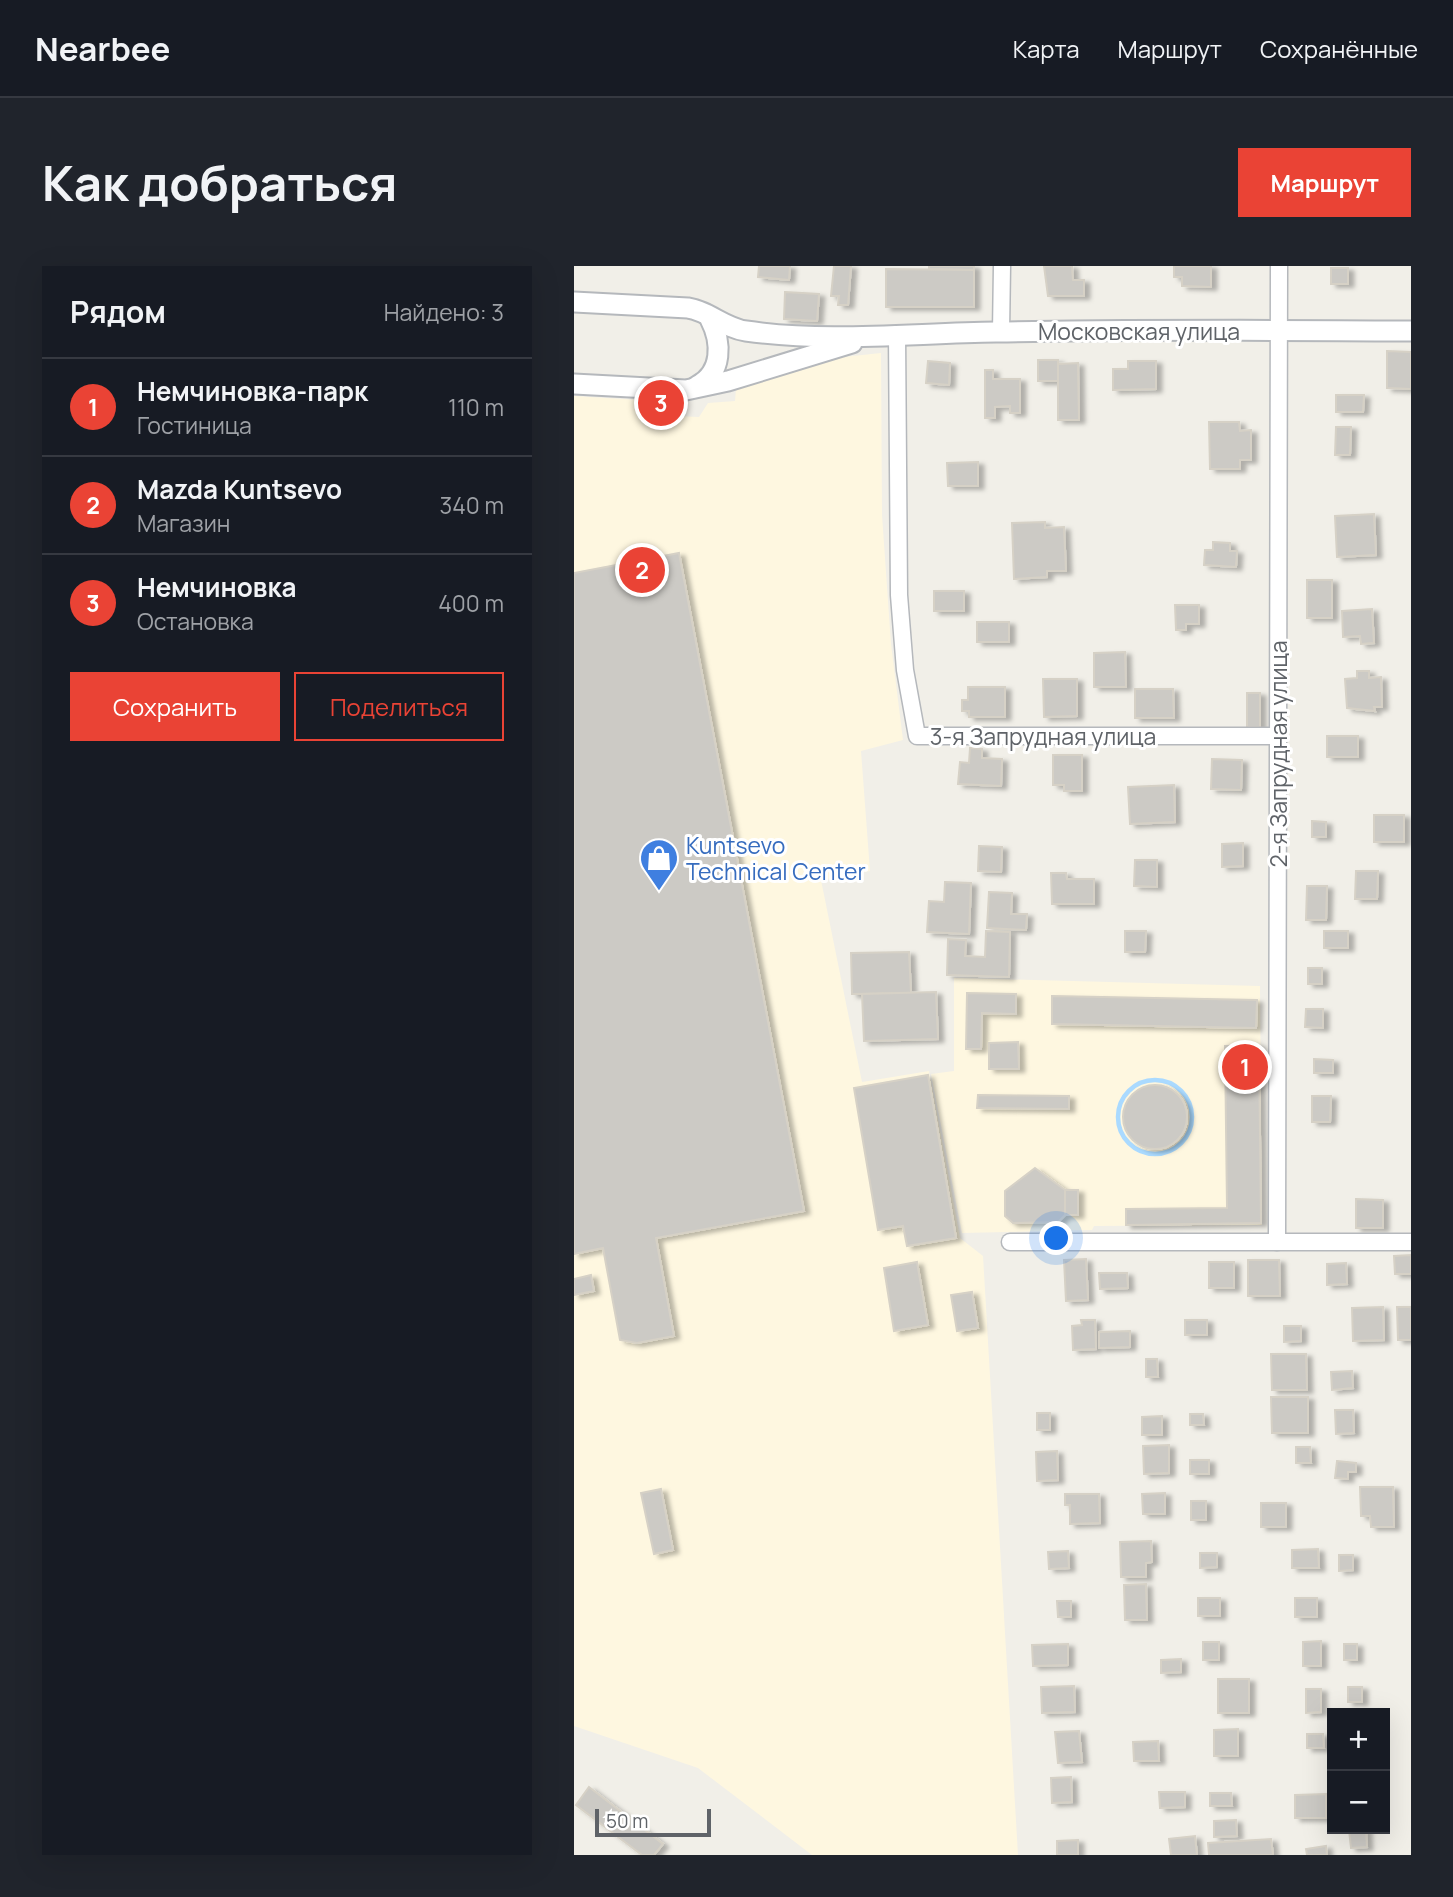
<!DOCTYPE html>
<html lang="ru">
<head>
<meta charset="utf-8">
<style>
	body { margin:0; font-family:Manrope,sans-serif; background:#20242c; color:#f1f3f6 }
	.controls { position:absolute; right:21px; bottom:21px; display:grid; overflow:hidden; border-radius:0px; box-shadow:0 7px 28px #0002 }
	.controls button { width:63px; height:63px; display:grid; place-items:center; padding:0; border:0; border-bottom:2px solid #363941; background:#171b24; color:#f1f3f6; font:35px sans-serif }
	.scale { position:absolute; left:21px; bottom:18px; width:116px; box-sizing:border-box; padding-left:7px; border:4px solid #5f6368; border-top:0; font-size:19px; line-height:24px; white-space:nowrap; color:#5f6368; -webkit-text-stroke:5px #fff; paint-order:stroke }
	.you { position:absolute; left:483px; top:973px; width:24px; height:24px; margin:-18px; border:5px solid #fff; border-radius:50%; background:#1a73e8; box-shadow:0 0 0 10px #1a73e833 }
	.badge { display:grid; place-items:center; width:46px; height:46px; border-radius:50%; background:#ea4335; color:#fff; font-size:23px; font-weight:700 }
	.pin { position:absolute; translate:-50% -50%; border:4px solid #fff; box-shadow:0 2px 7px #0006 }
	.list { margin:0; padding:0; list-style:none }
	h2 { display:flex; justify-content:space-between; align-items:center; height:91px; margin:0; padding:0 28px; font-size:30px }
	h2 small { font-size:23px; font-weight:400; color:#9ea1a6 }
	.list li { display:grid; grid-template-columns:46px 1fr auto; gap:21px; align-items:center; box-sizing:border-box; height:98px; padding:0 28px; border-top:2px solid #363941 }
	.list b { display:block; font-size:26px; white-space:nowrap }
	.list p { margin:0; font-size:23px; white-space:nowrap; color:#9ea1a6 }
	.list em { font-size:23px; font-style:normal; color:#9ea1a6 }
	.actions { display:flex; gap:14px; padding:21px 28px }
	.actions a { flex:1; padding:16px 0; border:2px solid #ea4335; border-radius:0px; text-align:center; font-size:24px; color:#ea4335 }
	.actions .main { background:#ea4335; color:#fff }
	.map { position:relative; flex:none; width:837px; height:1589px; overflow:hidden; border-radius:0px }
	header { display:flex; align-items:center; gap:42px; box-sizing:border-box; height:98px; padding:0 35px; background:#171b24; border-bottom:2px solid #363941 }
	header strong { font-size:33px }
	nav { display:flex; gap:38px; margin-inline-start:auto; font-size:24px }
	.intro { display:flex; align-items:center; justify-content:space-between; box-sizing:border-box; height:168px; padding:0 42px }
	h1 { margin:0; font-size:49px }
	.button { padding:18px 32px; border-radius:0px; background:#ea4335; color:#fff; font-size:24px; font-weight:700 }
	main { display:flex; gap:42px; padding:0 42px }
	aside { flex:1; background:#171b24; border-radius:0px; box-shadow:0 7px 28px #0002 }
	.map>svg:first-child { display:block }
</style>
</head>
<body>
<header>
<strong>Nearbee</strong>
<nav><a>Карта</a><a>Маршрут</a><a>Сохранённые</a></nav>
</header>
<div class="intro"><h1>Как добраться</h1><a class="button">Маршрут</a></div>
<main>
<aside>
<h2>Рядом<small>Найдено: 3</small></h2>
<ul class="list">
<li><span class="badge">1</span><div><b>Немчиновка-парк</b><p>Гостиница</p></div><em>110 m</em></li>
<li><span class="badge">2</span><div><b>Mazda Kuntsevo</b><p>Магазин</p></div><em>340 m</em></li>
<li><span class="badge">3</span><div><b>Немчиновка</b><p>Остановка</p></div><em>400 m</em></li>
</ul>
<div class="actions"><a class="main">Сохранить</a><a>Поделиться</a></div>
</aside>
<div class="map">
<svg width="837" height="1589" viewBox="0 0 837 1589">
	<defs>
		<filter id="shadow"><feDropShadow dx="5.5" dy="3" stdDeviation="2" flood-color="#0004"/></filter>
	</defs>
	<rect width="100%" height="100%" fill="#f1efe8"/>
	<g fill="#fef7e0">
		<path d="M307,87L308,249L317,378L329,474L287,485L296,605L247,614L288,816L355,805L386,972L409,990L444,1589H238L124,1502L0,1460V130L97,136L102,150L125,151L134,137L161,135L162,123L260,92Z"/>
		<path d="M380,712L686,720L688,959L520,960L518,964L388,967L357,808L380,805Z"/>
	</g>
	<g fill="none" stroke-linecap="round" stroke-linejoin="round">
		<circle stroke="#aadaff" stroke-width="4.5" cx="581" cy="851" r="37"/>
	</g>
	<g fill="#cccac5" stroke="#d6d1c6" stroke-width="2" filter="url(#shadow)">
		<path d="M185,0H216L215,14L184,11Z"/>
		<path d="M260,0H277L274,39H264L265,30H257Z"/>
		<path d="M355,0H400V4L355,3Z"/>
		<path d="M470,0H498L499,14H510V30H474Z"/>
		<path d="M600,0H637V21L608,20V11H600Z"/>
		<rect x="757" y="2" width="17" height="16"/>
		<path d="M312,3L400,4V41H312Z"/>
		<path d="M211,26L245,28L243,55L210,53Z"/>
		<path d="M813,85L837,86V123L813,122Z"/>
		<rect x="464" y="94" width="20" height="21"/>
		<path d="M354,95L376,97L375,119L352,117Z"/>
		<path d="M554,95H582V123L539,124V103H554Z"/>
		<path d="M504,97L505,154H484V98Z"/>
		<path d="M411,104H419V113H446V147H436V140L421,141V152H411Z"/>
		<path d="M762,129H790L789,146H762Z"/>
		<path d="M635,156H665L666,165L677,164V194H666V203H636Z"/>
		<path d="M762,161H777L776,189H761Z"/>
		<path d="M404,196V220H374L373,197Z"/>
		<path d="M800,248L802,289L763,291L761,250Z"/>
		<path d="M471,256V262L490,261L492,305H473V311L440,313L438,257Z"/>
		<path d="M639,276L656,277V285H663L662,301L630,299L631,284H639Z"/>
		<path d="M105,287L230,945L82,972L100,1070L63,1077L46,1074L29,982L0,988V307Z"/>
		<rect x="733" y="314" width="25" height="38"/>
		<rect x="360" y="325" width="30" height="20"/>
		<path d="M601,339H625V358H612V364H602Z"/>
		<path d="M798,343L800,377L787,378L786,370L769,371L768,345Z"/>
		<rect x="403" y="356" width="32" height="20"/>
		<path d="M551,386L552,421H520V387Z"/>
		<path d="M783,405H795V412L807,411L808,441H800L801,445L773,442L771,413L783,412Z"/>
		<path d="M469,413H503V450L470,451Z"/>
		<path d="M394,421H431V451H395V445H388V434H394Z"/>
		<path d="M561,423H599L600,452H561Z"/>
		<rect x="673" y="427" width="13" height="34"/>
		<rect x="753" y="470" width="31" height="21"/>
		<path d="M396,482L408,483V492L428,493L427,520L384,518L386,496L395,497Z"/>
		<path d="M479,489H508V525H490V519H479Z"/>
		<path d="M638,493L668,494L667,524L637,523Z"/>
		<path d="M600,519L601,556L556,558L554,521Z"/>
		<rect x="800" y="549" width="30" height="27"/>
		<path d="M738,555L752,556V571H738Z"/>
		<path d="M669,577V600L648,601V578Z"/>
		<path d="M405,580L428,581L427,606L404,605Z"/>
		<path d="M561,594H583V621L560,620Z"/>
		<path d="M782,605H804L803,633H781Z"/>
		<path d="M477,607H492L493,613H520V638H478Z"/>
		<path d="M371,616L397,617L395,668L353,666L355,635L370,636Z"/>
		<path d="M733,620H753L752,654H732Z"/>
		<path d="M415,626L438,627L437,648H453L452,664L413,662Z"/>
		<path d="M412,665L436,666L435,711L373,709L374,673L392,674L391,690L411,691Z"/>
		<path d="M551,665H572L571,686H551Z"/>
		<rect x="750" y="665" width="24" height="17"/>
		<path d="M335,686L337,727L278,728L277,687Z"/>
		<rect x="734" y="702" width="14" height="16"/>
		<path d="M362,726L364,773L290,775L288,728Z"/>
		<path d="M393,727L442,728V748L408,747L407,783H392Z"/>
		<path d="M478,730L683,734L682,762L478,758Z"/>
		<path d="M732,743H749V762L731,761Z"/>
		<path d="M444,776L445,803H415V777Z"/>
		<path d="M685,779L687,957L552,959V943L653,942L651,780Z"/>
		<path d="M740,793L759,794V807H740Z"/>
		<path d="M354,809L382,972L333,980L329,960L304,964L280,822Z"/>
		<circle cx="581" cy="851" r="32"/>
		<path d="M404,829L495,830V843L403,842Z"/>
		<path d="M738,830H757L756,856H738Z"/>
		<path d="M461,902L491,924V949L484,956L439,957L431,950V925Z"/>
		<rect x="491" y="924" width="13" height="25"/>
		<path d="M782,933L809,934V962H782Z"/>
		<path d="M837,989V1008H821L820,990Z"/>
		<path d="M512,993L514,1034L492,1035L490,994Z"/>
		<path d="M674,994H705L706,1030H674Z"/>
		<path d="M343,996L354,1059L320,1065L310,1002Z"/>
		<rect x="635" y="996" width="25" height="26"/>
		<path d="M772,997L773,1018L753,1019V998Z"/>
		<path d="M525,1007H553L554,1022L526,1023Z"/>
		<path d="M17,1009L20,1025L0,1029V1013Z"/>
		<path d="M398,1026L404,1062L383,1065L377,1029Z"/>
		<path d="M809,1041L810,1074L779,1075L778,1042Z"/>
		<path d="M823,1041H837V1074H824Z"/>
		<path d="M507,1054H521L522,1083L499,1084L498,1060L508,1059Z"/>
		<rect x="611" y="1054" width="22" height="15"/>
		<path d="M710,1060H727V1075L710,1076Z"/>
		<path d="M556,1065V1081L525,1082V1066Z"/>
		<path d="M697,1088H732L733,1124H698Z"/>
		<path d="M572,1093H583L584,1111H572Z"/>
		<path d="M778,1105L779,1122L758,1124L757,1106Z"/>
		<path d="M697,1131H734V1167H698Z"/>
		<path d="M761,1144H779L780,1167L762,1168Z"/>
		<rect x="463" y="1147" width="13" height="17"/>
		<path d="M616,1148H629L630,1159H616Z"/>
		<path d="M588,1150V1169H568V1151Z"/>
		<path d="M595,1179V1207L570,1208L569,1180Z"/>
		<path d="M722,1181H736L737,1197H722Z"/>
		<path d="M483,1185L484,1214L463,1215L462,1186Z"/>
		<rect x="616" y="1194" width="19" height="14"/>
		<path d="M763,1195L782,1197V1206H774V1213L761,1212Z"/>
		<path d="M786,1221H819L820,1261H797L796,1250H787Z"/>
		<path d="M87,1223L99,1284L80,1288L67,1227Z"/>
		<path d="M591,1227V1248H569L568,1228Z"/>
		<path d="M491,1228H525L526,1257L496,1258V1239H491Z"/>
		<rect x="617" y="1235" width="15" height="19"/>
		<rect x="687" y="1237" width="25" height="24"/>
		<path d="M577,1275L578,1296L572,1297V1311H547L546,1276Z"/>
		<path d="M744,1283L745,1302H718V1284Z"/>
		<path d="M494,1285L495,1302L475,1303L474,1286Z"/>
		<path d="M626,1287H643V1301L626,1302Z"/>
		<path d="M765,1289H779V1304L765,1305Z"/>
		<path d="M572,1318L573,1354H551L550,1319Z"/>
		<rect x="624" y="1332" width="22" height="18"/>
		<rect x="721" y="1332" width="22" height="19"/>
		<path d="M483,1335H497V1351H484Z"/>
		<path d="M747,1375V1400H729V1376Z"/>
		<rect x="629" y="1376" width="16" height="18"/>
		<path d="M494,1378V1399L459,1400L458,1379Z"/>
		<rect x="770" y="1378" width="13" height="16"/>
		<path d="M607,1393V1406L587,1407V1394Z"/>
		<rect x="644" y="1413" width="31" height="34"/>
		<path d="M500,1420L501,1446L468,1447L467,1421Z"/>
		<rect x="774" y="1421" width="14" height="15"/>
		<path d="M732,1423H747V1446L732,1447Z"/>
		<path d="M664,1463V1490H640V1464Z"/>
		<path d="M505,1465L508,1496L484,1497L481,1466Z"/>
		<path d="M733,1468H749L750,1482H733Z"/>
		<path d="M584,1475L585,1495H560L559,1476Z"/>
		<path d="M497,1511L498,1536L478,1537L477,1512Z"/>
		<path d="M15,1521L89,1578L80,1589H68L2,1539Z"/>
		<path d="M585,1526H611V1541L586,1542Z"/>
		<path d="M636,1527H657L658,1540H636Z"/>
		<path d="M752,1528V1552H721V1529Z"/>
		<path d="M662,1554L663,1570L640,1571V1555Z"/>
		<path d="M792,1563L793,1581L777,1582L775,1564Z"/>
		<path d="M621,1570L623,1589H597L595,1573Z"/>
		<path d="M697,1573L699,1589H635L634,1577Z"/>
		<path d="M504,1574V1589H483V1575Z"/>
		<path d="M752,1580L753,1589H733L732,1583Z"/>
	</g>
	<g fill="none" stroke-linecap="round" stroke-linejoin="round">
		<defs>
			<g id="minor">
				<path d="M427,66L428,0"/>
				<path d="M323,68L325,329L331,404L343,470H704"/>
				<path d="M436,976H837"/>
				<path d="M703,976L705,0"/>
			</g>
			<g id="tertiary">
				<path d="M0,36L114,42C135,45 150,62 172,65C255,77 338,67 422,66C560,64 699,64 837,65"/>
				<path d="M0,118L112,124L154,115L278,77"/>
				<path d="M123,120C149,107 148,76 136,53"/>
			</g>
		</defs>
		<use href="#minor" stroke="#b5b8bc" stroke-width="19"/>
		<use href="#tertiary" stroke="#b5b8bc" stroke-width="23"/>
		<use href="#minor" stroke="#fff" stroke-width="16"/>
		<use href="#tertiary" stroke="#fff" stroke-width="19"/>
	</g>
	<defs>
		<symbol id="shop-pin" viewBox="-11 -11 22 30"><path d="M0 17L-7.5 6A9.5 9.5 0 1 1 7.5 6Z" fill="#3f7fe0" stroke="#fff"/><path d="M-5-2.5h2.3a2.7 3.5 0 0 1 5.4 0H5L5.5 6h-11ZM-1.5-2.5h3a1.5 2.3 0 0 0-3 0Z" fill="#fff"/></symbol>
	</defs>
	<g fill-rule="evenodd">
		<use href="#shop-pin" x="63" y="570" width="44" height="60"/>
	</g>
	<g text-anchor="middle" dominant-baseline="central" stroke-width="6" stroke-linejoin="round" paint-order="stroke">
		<g font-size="23" fill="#5f6368" stroke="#fff">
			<text x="565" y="65">Московская улица</text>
			<text x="469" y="470">3-я Запрудная улица</text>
			<text transform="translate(704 488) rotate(-90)">2-я Запрудная улица</text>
		</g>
		<g font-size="23" fill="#366cbe" stroke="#fff" text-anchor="start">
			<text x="112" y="579">Kuntsevo<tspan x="112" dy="26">Technical Center</tspan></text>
		</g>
	</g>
</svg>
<div class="controls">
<button>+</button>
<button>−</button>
</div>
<div class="scale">50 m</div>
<div class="you"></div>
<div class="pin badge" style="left:671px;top:801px">1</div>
<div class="pin badge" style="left:68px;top:304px">2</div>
<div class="pin badge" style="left:87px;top:137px">3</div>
</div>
</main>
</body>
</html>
